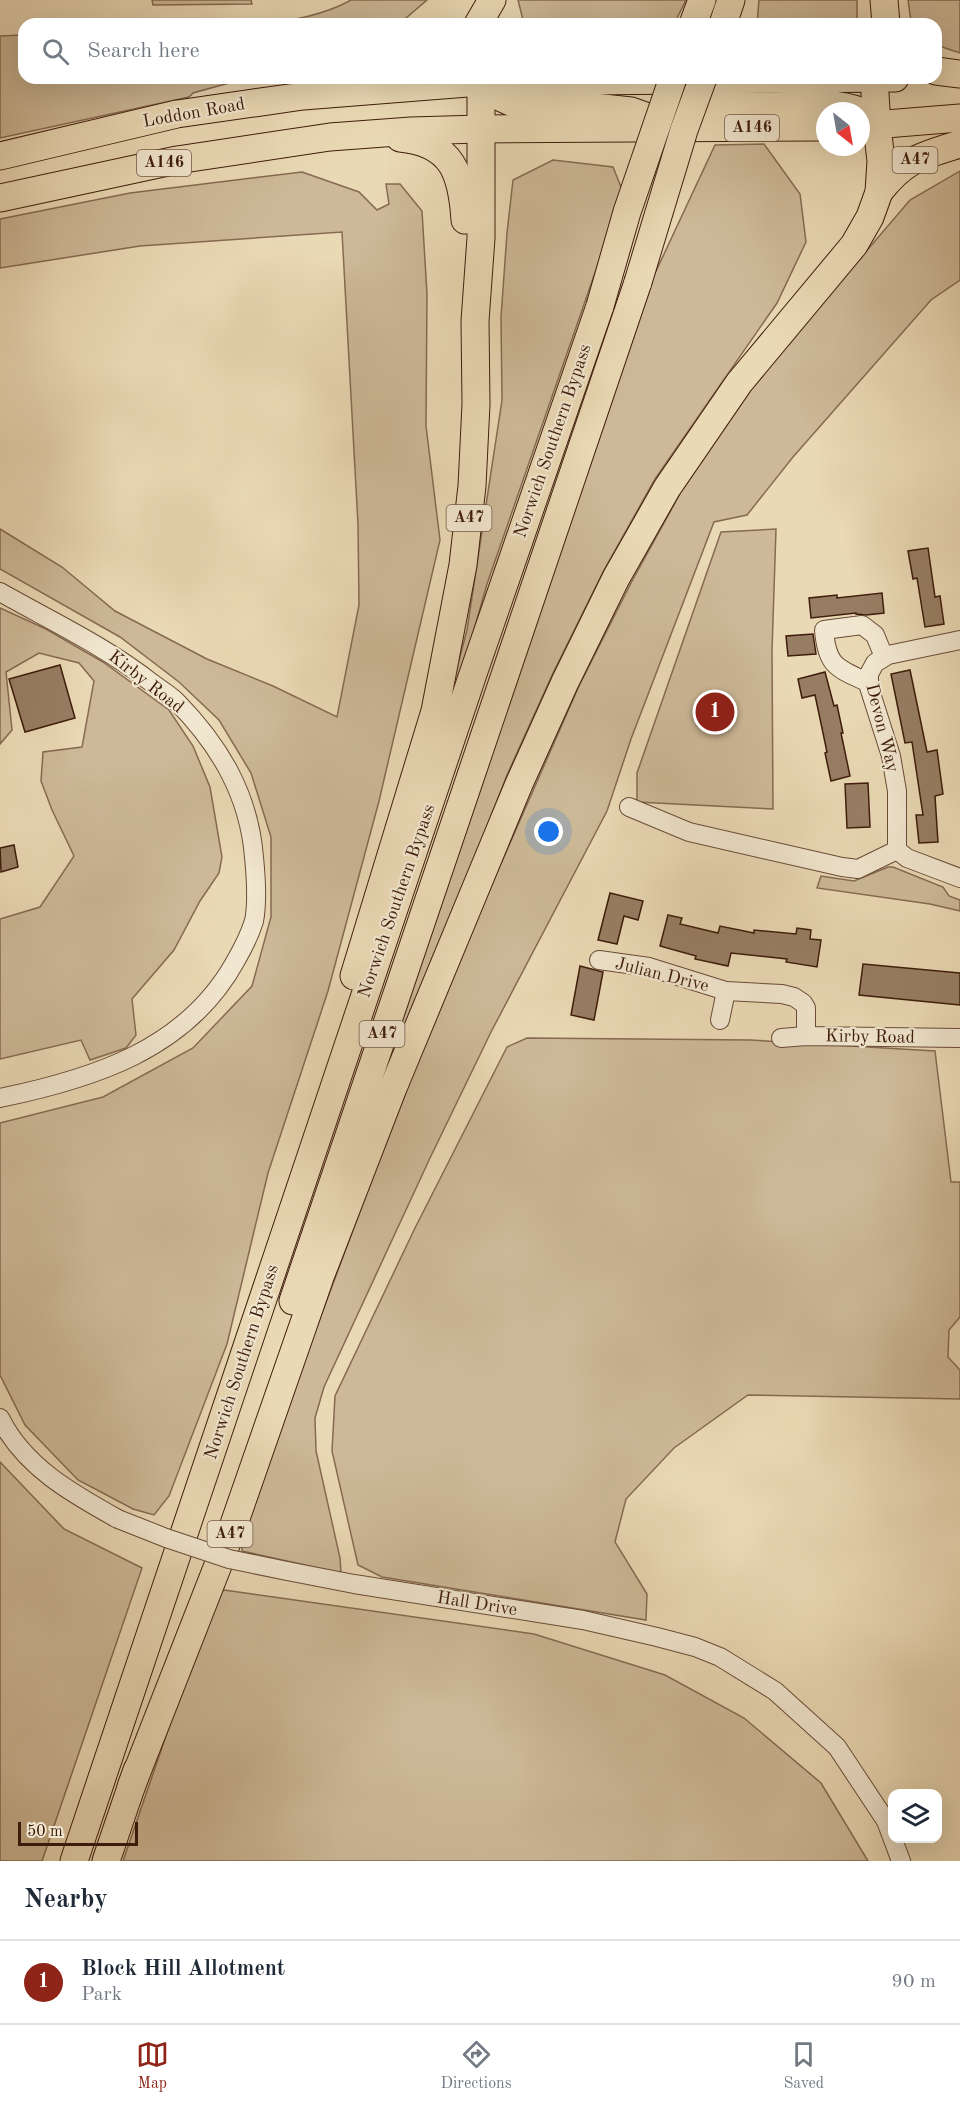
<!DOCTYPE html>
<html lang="en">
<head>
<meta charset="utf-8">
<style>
	body { margin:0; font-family:"Old Standard TT",serif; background:#f6f6f7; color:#1f2937 }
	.controls { position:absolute; right:18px; bottom:18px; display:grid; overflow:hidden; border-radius:12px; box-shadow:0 6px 24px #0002 }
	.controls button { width:54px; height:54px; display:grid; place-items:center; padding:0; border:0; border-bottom:2px solid #e0e1e3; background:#fff; color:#1f2937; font:30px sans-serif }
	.compass { position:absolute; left:816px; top:102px; width:54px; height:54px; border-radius:50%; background:#fff; box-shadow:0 6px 24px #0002; rotate:149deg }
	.scale { position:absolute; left:18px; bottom:15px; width:120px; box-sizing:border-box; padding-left:6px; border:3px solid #3e1c0b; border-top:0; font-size:16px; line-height:21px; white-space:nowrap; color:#3e1c0b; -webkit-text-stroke:4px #f1e6cf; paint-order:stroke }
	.you { position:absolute; left:549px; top:832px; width:21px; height:21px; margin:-15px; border:4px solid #fff; border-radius:50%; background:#1a73e8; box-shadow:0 0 0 9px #1a73e833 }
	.badge { display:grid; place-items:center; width:39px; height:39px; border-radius:50%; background:#8f2418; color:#fff; font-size:20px; font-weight:700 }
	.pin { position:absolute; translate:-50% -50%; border:3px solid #fff; box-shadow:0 2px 6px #0006 }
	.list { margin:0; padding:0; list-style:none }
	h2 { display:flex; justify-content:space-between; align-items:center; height:78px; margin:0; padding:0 24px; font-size:26px }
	h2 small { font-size:20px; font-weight:400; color:#747a83 }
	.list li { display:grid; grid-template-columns:39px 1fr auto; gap:18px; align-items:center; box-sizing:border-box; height:84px; padding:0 24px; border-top:2px solid #e0e1e3 }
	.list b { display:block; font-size:22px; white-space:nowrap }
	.list p { margin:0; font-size:20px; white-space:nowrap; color:#747a83 }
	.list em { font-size:20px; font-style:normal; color:#747a83 }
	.icon { flex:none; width:33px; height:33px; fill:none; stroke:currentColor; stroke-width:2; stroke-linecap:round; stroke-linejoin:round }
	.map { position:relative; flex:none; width:960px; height:1861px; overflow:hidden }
	.search { position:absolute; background:#fff; box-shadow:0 6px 24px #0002; left:18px; right:18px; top:18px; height:66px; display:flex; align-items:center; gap:15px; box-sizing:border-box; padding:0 21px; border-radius:18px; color:#747a83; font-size:22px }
	.sheet { height:162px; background:#fff }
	nav { display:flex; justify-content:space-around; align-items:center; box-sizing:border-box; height:84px; border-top:2px solid #e0e1e3; background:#fff; font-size:16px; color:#747a83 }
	nav a { display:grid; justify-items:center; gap:3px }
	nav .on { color:#8f2418 }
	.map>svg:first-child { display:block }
</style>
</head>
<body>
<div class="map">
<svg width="960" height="1861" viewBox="0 0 960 1861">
	<rect width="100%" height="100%" fill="#ead9b5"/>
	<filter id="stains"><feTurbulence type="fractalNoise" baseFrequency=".00333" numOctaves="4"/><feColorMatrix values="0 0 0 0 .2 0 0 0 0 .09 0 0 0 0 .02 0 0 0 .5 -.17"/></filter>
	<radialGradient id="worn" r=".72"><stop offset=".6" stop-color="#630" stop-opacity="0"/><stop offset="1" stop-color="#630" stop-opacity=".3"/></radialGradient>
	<g fill="#cdb998" stroke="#866a52" stroke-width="1.5">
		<path d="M152,0H251L252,4L153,5Z"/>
		<path d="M351,0H427L399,24H254C287,22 322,16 351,0Z"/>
		<path d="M518,0H686L674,24H524Z"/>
		<path d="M759,0H857V24H757Z"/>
		<path d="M908,0H960V53L936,45V24H913L911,21Z"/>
		<path d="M24,35V78H247L193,93L189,97L0,138V36Z"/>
		<path d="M764,144L800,194L806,242L777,303L655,479L604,570L553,673L507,775L385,1085L381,1083L650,284L715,145Z"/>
		<path d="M553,160L613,167L623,192L487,584L464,665L445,713L467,630L502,400L501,317L507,233L513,180Z"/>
		<path d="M960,171V280L931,300L793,457L747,515L714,522L631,739L607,811L491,1032L430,1158L324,1387L315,1418L316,1451L340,1558L341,1573L242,1551L241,1530L427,1032L579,686L631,583L681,492L753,387L811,316L910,200Z"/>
		<path d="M302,172L359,192L377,210L389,204L386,184H400L422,211L427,294L426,426L440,540L379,801L328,991L268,1173L227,1344L169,1496L154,1515L133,1509L78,1480L25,1425L0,1375V1123L103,1097L193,1048L252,986L271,917V837L251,773L219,720L179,682L120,637L0,569V529L62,567L115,611L207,659L273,686L337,717L359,605L358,524L342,232L140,246L0,268V219L130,193Z"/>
		<path d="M776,529L772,651L773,809L637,802V773L721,532Z"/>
		<path d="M0,608L46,629L103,662L169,710L193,746L210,787L222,857L219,873L200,901L174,950L132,999L136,1035L126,1048L90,1060L81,1040L0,1059V919L40,907L74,856L52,810L41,781L43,752L82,747L94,681L79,663L39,653L6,672L12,730L0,744Z"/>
		<path d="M888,867H893L943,887L949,896L960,900V911L930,904L817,888L821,876L854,881Z"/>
		<path d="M527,1038L750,1040L935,1051L951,1182H960V1317L949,1330L948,1357L960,1370V1399L748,1395L674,1448L626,1499L615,1542L647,1594L646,1620L382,1577L358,1565L332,1451L335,1396L415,1228L507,1047Z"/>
		<path d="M0,1462L64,1529L142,1568L42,1861H0Z"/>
		<path d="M224,1590L534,1634L665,1675L744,1718L821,1783L868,1861H123L213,1599Z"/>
	</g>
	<g fill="#977e63" stroke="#3e1c0b" stroke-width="1.5">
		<path d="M928,548L935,597L940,596L944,624L925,627L917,578L913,579L908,551Z"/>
		<path d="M882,593L884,613L866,615L856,614V613L811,618L809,598L837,595V598Z"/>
		<path d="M813,634L816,654L788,656L786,636Z"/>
		<path d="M60,665L75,718L25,732L9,679Z"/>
		<path d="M910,670L927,752L937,750L943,794L935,796L938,842L919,843L916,815H923L912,742L905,743L891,674Z"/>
		<path d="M825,672L834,706L837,705L843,733H841L850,776L831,781L825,753L827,752L815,695L802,698L798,679Z"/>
		<path d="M868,783L870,827L847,828L845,784Z"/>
		<path d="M14,845L18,867L1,872L0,848Z"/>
		<path d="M610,893L643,901L638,920L624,916L617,944L598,940Z"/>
		<path d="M668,915L682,918L680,924L718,933L720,926L754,933V930L796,934L797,928L811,930L810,939L821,940L817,967L786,962L787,959L731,953L728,966L695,959L696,956L660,946Z"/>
		<path d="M863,964L960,973V1005L859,995Z"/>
		<path d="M580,966L603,972L594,1020L571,1015Z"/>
	</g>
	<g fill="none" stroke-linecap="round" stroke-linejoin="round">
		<defs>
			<g id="minor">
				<path d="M0,592C51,621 105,646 152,683C160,689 170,695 177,702C220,746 249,795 254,857C256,877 258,901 254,921C250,934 242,950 235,962C186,1050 92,1079 0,1098"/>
				<path d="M960,640L888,655L875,663L869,674V687L891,756L897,791V850L907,858L960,878"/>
				<path d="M869,683C837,668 827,667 824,630L862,625L875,635L884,657"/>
				<path d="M629,807L689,832L842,867L858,869L897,850"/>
				<path d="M599,960L649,967L726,991L782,994L794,997L803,1003L806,1008V1036"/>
				<path d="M720,1020L726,991"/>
				<path d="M781,1038L806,1036L960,1038"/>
				<path d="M0,1418C24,1467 73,1494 118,1519"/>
				<path d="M287,1571L354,1584L583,1620L657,1637L695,1647L720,1657L775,1691L837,1747L886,1821L901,1861"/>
			</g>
			<g id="highway">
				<path d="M884,0L886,24"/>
				<path d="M478,24L492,0"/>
				<path d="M693,24L702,0"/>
				<path d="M723,24L731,0"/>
				<path d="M936,71L960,74"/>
				<path d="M480,82L491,93L515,104L575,105L631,111L662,122"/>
				<path d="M671,98C703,103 735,107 768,106C800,106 831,100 860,111"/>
				<path d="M861,126L960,118"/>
				<path d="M400,138C453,143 462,174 465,220"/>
				<path d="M0,156L177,114L303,96L480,82L895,78"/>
				<path d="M879,192C905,159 921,156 960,144"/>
				<path d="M0,198L177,160L330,137L411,131L480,129L825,127"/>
				<path d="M354,976L435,711L463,565L472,486L476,404L475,321L481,238V78"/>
				<path d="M293,1301L638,282"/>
				<path d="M131,1787L233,1527L320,1277L393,1088L519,784L565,682L616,578L667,488L739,383L854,245L870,217L879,192L881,161L877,126L874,78"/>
				<path d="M74,1861L473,674L600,306"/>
				<path d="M106,1861L137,1770"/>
			</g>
		</defs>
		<use href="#minor" stroke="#694b36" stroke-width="20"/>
		<use href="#highway" stroke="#3e1c0b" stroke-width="29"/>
		<use href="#minor" stroke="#f1e6cf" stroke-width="18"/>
		<use href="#highway" stroke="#ead9b5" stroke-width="27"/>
		<defs>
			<path id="minor-bridge" d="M118,1519L166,1538L229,1559L287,1571"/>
			<g id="highway-bridge">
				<path d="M638,282L684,130L703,78"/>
				<path d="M600,306L627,212L673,78"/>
			</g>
		</defs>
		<use href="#minor-bridge" stroke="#694b36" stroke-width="20" stroke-linecap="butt"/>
		<use href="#highway-bridge" stroke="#3e1c0b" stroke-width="29" stroke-linecap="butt"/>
		<use href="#minor-bridge" stroke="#f1e6cf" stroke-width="18"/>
		<use href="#highway-bridge" stroke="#ead9b5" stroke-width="27"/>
	</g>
	<g text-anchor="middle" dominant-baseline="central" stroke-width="4.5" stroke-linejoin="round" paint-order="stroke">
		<g fill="#f1e6cf" stroke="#745946" stroke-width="1.5">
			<rect x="725" y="115" width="54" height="26" rx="4.5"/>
			<rect x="892.5" y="147" width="45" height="26" rx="4.5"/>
			<rect x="137" y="150" width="54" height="26" rx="4.5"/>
			<rect x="446.5" y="505" width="45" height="26" rx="4.5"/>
			<rect x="359.5" y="1021" width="45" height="26" rx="4.5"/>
			<rect x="207.5" y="1521" width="45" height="26" rx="4.5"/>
		</g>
		<g font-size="16" font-weight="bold" fill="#3e1c0b">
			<text x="752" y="128">A146</text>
			<text x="915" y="160">A47</text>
			<text x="164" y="163">A146</text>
			<text x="469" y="518">A47</text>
			<text x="382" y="1034">A47</text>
			<text x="230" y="1534">A47</text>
		</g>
		<g font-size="18" fill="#3e1c0b" stroke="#f1e6cf">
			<text transform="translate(194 113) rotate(-10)">Loddon Road</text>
			<text transform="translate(553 441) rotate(-71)">Norwich Southern Bypass</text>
			<text transform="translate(146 682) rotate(38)">Kirby Road</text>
			<text transform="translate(882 728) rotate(76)">Devon Way</text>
			<text transform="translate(397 901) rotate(-71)">Norwich Southern Bypass</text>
			<text transform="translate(662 975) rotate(14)">Julian Drive</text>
			<text transform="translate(870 1037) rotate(1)">Kirby Road</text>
			<text transform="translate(242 1362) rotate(-72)">Norwich Southern Bypass</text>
			<text transform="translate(477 1604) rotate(9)">Hall Drive</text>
		</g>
	</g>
	<rect width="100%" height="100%" filter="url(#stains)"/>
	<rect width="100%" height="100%" fill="url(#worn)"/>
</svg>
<div class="controls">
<button><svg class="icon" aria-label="layers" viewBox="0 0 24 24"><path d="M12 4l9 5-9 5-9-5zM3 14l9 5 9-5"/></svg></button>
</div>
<svg class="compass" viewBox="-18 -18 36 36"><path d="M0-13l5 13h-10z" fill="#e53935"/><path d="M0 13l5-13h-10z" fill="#747a83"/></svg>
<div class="scale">50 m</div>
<div class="you"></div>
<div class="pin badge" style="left:715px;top:712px">1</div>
<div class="search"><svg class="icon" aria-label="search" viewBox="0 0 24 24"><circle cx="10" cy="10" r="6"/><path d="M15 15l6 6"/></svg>Search here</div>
</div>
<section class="sheet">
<h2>Nearby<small></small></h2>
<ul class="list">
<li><span class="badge">1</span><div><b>Block Hill Allotment</b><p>Park</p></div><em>90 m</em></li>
</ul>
</section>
<nav>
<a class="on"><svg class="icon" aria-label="map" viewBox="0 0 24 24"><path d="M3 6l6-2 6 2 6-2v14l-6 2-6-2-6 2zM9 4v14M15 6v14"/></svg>Map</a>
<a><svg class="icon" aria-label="directions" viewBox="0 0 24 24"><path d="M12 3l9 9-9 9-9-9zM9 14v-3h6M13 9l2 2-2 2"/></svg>Directions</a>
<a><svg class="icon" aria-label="saved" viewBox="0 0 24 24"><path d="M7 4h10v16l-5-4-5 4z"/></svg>Saved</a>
</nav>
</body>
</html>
